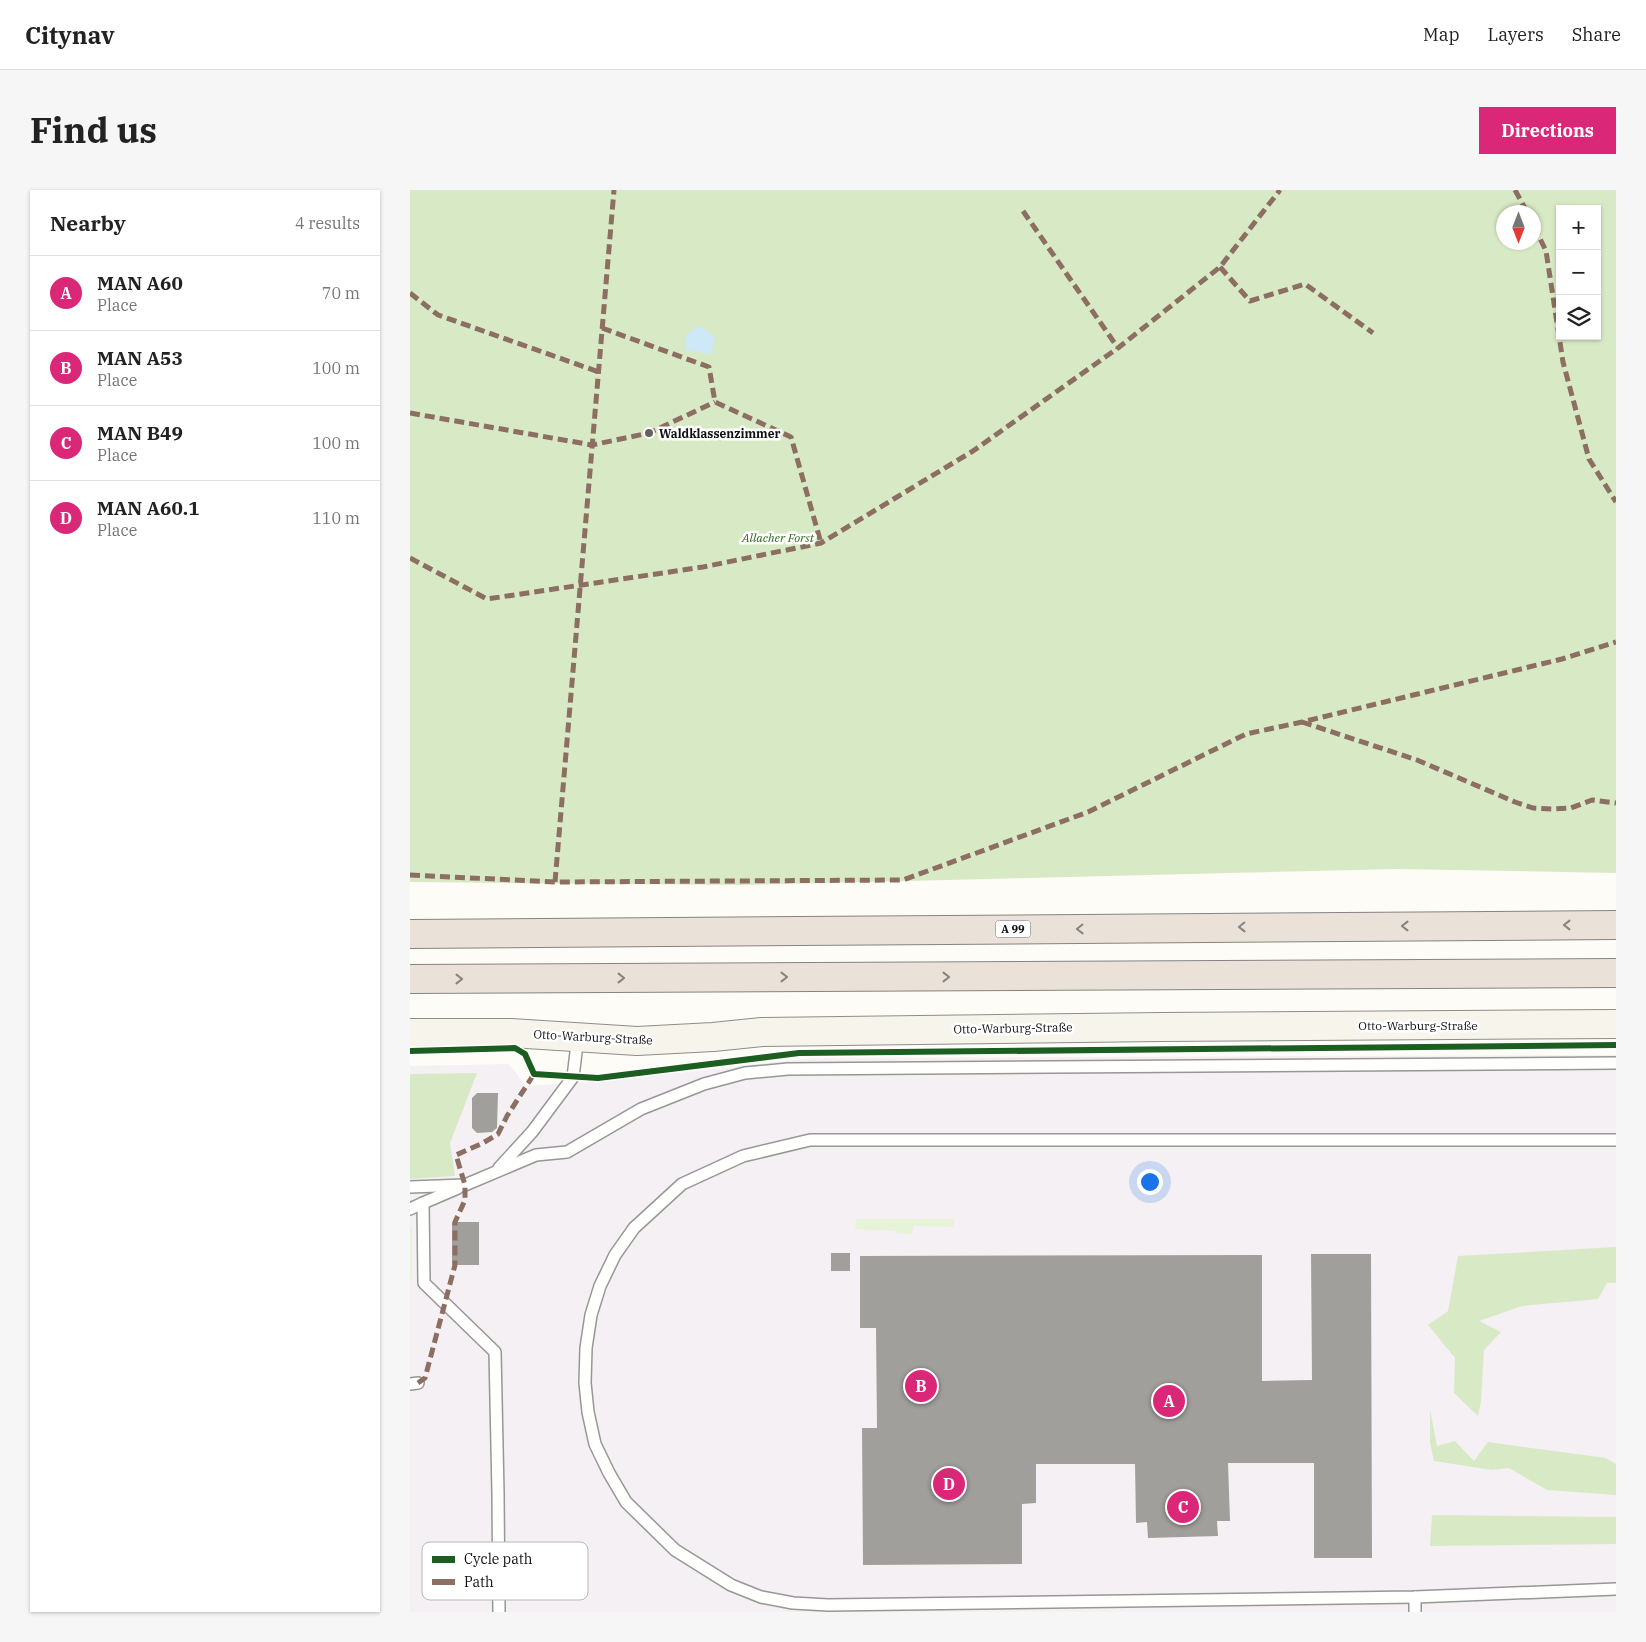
<!DOCTYPE html>
<html lang="en">
<head>
<meta charset="utf-8">
<style>
	body { margin:0; font-family:"IBM Plex Serif",serif; background:#f6f6f6; color:#222 }
	.controls { position:absolute; right:15px; top:15px; display:grid; overflow:hidden; border-radius:0px; box-shadow:0 1px 4px #0004 }
	.controls button { width:45px; height:45px; display:grid; place-items:center; padding:0; border:0; border-bottom:1px solid #e0e0e0; background:#fff; color:#222; font:25px sans-serif }
	.compass { position:absolute; left:1086px; top:15px; width:45px; height:45px; border-radius:50%; background:#fff; box-shadow:0 1px 4px #0004; rotate:180deg }
	.you { position:absolute; left:739px; top:991px; width:18px; height:18px; margin:-12px; border:4px solid #fff; border-radius:50%; background:#1a73e8; box-shadow:0 0 0 8px #1a73e833 }
	.badge { display:grid; place-items:center; width:32px; height:32px; border-radius:50%; background:#db2777; color:#fff; font-size:16px; font-weight:700 }
	.pin { position:absolute; translate:-50% -50%; border:2px solid #fff; box-shadow:0 1px 5px #0006 }
	.list { margin:0; padding:0; list-style:none }
	h2 { display:flex; justify-content:space-between; align-items:center; height:65px; margin:0; padding:0 20px; font-size:21px }
	h2 small { font-size:16px; font-weight:400; color:#767676 }
	.list li { display:grid; grid-template-columns:32px 1fr auto; gap:15px; align-items:center; box-sizing:border-box; height:75px; padding:0 20px; border-top:1px solid #e0e0e0 }
	.list b { display:block; font-size:19px; white-space:nowrap }
	.list p { margin:0; font-size:16px; white-space:nowrap; color:#767676 }
	.list em { font-size:16px; font-style:normal; color:#767676 }
	.icon { flex:none; width:28px; height:28px; fill:none; stroke:currentColor; stroke-width:2; stroke-linecap:round; stroke-linejoin:round }
	.map { position:relative; flex:none; width:1206px; height:1422px; overflow:hidden; border-radius:0px }
	header { display:flex; align-items:center; gap:30px; box-sizing:border-box; height:70px; padding:0 25px; background:#fff; border-bottom:1px solid #e0e0e0 }
	header strong { font-size:24px }
	nav { display:flex; gap:28px; margin-inline-start:auto; font-size:18px }
	.intro { display:flex; align-items:center; justify-content:space-between; box-sizing:border-box; height:120px; padding:0 30px }
	h1 { margin:0; font-size:35px }
	.button { padding:12px 22px; border-radius:0px; background:#db2777; color:#fff; font-size:18px; font-weight:700 }
	main { display:flex; gap:30px; padding:0 30px }
	aside { flex:1; background:#fff; border-radius:0px; box-shadow:0 1px 4px #0004 }
	.map>svg:first-child { display:block }
</style>
</head>
<body>
<header>
<strong>Citynav</strong>
<nav><a>Map</a><a>Layers</a><a>Share</a></nav>
</header>
<div class="intro"><h1>Find us</h1><a class="button">Directions</a></div>
<main>
<aside>
<h2>Nearby<small>4 results</small></h2>
<ul class="list">
<li><span class="badge">A</span><div><b>MAN A60</b><p>Place</p></div><em>70 m</em></li>
<li><span class="badge">B</span><div><b>MAN A53</b><p>Place</p></div><em>100 m</em></li>
<li><span class="badge">C</span><div><b>MAN B49</b><p>Place</p></div><em>100 m</em></li>
<li><span class="badge">D</span><div><b>MAN A60.1</b><p>Place</p></div><em>110 m</em></li>
</ul>
</aside>
<div class="map">
<svg width="1206" height="1422" viewBox="0 0 1206 1422">
	<rect width="100%" height="100%" fill="#fdfcf7"/>
	<path fill="#f5f0f3" d="M1206,865V1422H0V876L99,874L116,896L196,891L402,868Z"/>
	<g fill="#e7f3d7">
		<path d="M446,1029H544V1037L504,1036L502,1044L487,1043L486,1041L445,1039Z"/>
		<path d="M0,1036L2,1038V1084L0,1096Z"/>
	</g>
	<g fill="#d8eac5" fill-rule="evenodd">
		<path d="M0,0H1206V683L986,679L331,695L0,692ZM1150,19H1187V146H1150ZM1094,22H1124V52H1094Z"/>
		<path d="M67,883L40,953L45,986L0,989V884Z"/>
		<path d="M1206,1057V1093H1197L1188,1109L1112,1116L1069,1131L1091,1142L1074,1160L1071,1211L1068,1226L1044,1203L1045,1168L1018,1135L1038,1121L1048,1066Z"/>
		<path d="M1020,1220L1027,1256L1045,1251L1064,1271L1078,1252L1196,1268L1206,1274V1305L1137,1300L1099,1278L1082,1280L1024,1271L1020,1253Z"/>
		<path d="M1022,1325L1206,1327V1354L1020,1356Z"/>
	</g>
	<path fill="#cde8f7" d="M290,136L305,147L301,164L276,160L275,145Z"/>
	<g fill="#a19f9c">
		<path d="M67,903H88L87,938L82,942L67,943L62,938V908Z"/>
		<rect x="42" y="1032" width="27" height="43"/>
		<rect x="421" y="1063" width="19" height="18"/>
		<path d="M901,1064H961L962,1368H904V1273H818L820,1331H807L808,1346L738,1348L737,1332L726,1333L725,1274H626V1313L612,1314V1374L453,1375L452,1238H467L466,1138H450V1066L852,1065V1191L902,1190Z"/>
	</g>
	<g fill="none" stroke-linecap="round" stroke-linejoin="round">
		<defs>
			<g id="lane">
				<path d="M1206,950H400L333,966L272,994L224,1038L205,1065L190,1096L181,1125L176,1158L175,1193L178,1222L185,1254L199,1283L216,1312L265,1360L321,1395L351,1407L383,1413L418,1415L1005,1407L1206,1399"/>
				<path d="M89,978L122,942L163,887L168,846"/>
				<path d="M0,997L55,995L126,965L157,962L231,919L294,894L335,883L378,879L1206,873"/>
				<path d="M48,998L13,1013L14,1093L85,1162L88,1303L89,1422"/>
				<path d="M0,1019L13,1013"/>
				<path d="M0,1194L8,1193"/>
				<path d="M1005,1407V1422"/>
			</g>
			<path id="secondary" d="M0,843H101L227,851L303,847L352,842L751,837L1206,834"/>
			<g id="highway">
				<path d="M0,744L1206,735"/>
				<path d="M0,789L1206,783"/>
			</g>
		</defs>
		<use href="#lane" stroke="#979795" stroke-width="14"/>
		<use href="#secondary" stroke="#8e8d8b" stroke-width="30"/>
		<use href="#highway" stroke="#858482" stroke-width="30"/>
		<use href="#lane" stroke="#fffffe" stroke-width="11"/>
		<use href="#secondary" stroke="#f6f4eb" stroke-width="28"/>
		<use href="#highway" stroke="#eae1d8" stroke-width="28"/>
		<g stroke="#8d6e63" stroke-width="5" stroke-dasharray="10 5" stroke-linecap="butt">
			<path d="M1105,0L1117,22"/>
			<path d="M613,21L708,158"/>
			<path d="M1124,36L1136,61L1153,172L1179,269L1206,312"/>
			<path d="M810,77L840,111L895,94L963,143"/>
			<path d="M0,103L28,125L189,182"/>
			<path d="M192,138L299,177L305,212L381,247L411,353"/>
			<path d="M0,223L182,255L239,243L305,212"/>
			<path d="M0,368L77,409L293,377L411,353L563,261L708,158L810,77L870,0"/>
			<path d="M892,532L1007,570L1105,612L1123,618L1143,619L1161,618L1182,610L1206,613"/>
			<path d="M0,685L145,692L493,690L678,622L836,544L892,532L1152,469L1206,452"/>
			<path d="M145,692L204,0"/>
			<path d="M8,1193L15,1188L45,1075V1032L55,1010V995L46,965L73,953L88,944L97,926L124,884"/>
		</g>
		<defs>
			<path id="cycleway" d="M0,861L105,858L115,864L124,884L188,888L389,863L1206,855"/>
		</defs>
		<use href="#cycleway" stroke="#fff" stroke-width="9"/>
		<use href="#cycleway" stroke="#1b5e20" stroke-width="6"/>
	</g>
	<defs><path id="oneway-chevron" d="M-2-3.5L2.5 0L-2 3.5" fill="none" stroke-width="1.6" stroke-linecap="round" stroke-linejoin="round" transform="scale(1.25)"/></defs>
	<g stroke="#88837e">
		<use href="#oneway-chevron" transform="translate(1157 735) rotate(180)"/>
		<use href="#oneway-chevron" transform="translate(995 736) rotate(180)"/>
		<use href="#oneway-chevron" transform="translate(832 737) rotate(179)"/>
		<use href="#oneway-chevron" transform="translate(670 739) rotate(179)"/>
		<use href="#oneway-chevron" transform="translate(374 787)"/>
		<use href="#oneway-chevron" transform="translate(536 787)"/>
		<use href="#oneway-chevron" transform="translate(211 788)"/>
		<use href="#oneway-chevron" transform="translate(49 789)"/>
	</g>
	<circle fill="#646362" stroke="#fff" stroke-width="2" cx="239" cy="243" r="5"/>
	<g text-anchor="middle" dominant-baseline="central" stroke-width="5" stroke-linejoin="round" paint-order="stroke">
		<rect fill="#fff" stroke="#585858" stroke-width="1" x="585.5" y="730.5" width="35" height="17" rx="4"/>
		<g font-size="11" font-weight="bold" fill="#111">
			<text x="603" y="739">A 99</text>
		</g>
		<g font-size="12" font-weight="bold" fill="#111" stroke="#fff" text-anchor="start">
			<text x="249" y="243">Waldklassenzimmer</text>
		</g>
		<g font-size="12" font-style="italic" fill="#2f6b1f" stroke="#fff">
			<text x="368" y="347">Allacher Forst</text>
		</g>
		<g font-size="12" fill="#111" stroke="#fff">
			<text x="1008" y="835">Otto-Warburg-Straße</text>
			<text transform="translate(603 838) rotate(-1)">Otto-Warburg-Straße</text>
			<text transform="translate(183 847) rotate(3)">Otto-Warburg-Straße</text>
		</g>
	</g>
	<rect x="12" y="1352" width="166" height="58" rx="8" fill="#fff" stroke="#b8b8b8" stroke-width="1"/>
	<rect x="22" y="1366" width="23" height="7" fill="#1b5e20"/>
	<rect x="22" y="1389" width="23" height="6" fill="#8d6e63"/>
	<g font-size="14" fill="#111">
		<text x="54" y="1374">Cycle path</text>
		<text x="54" y="1397">Path</text>
	</g>
</svg>
<div class="controls">
<button>+</button>
<button>−</button>
<button><svg class="icon" aria-label="layers" viewBox="0 0 24 24"><path d="M12 4l9 5-9 5-9-5zM3 14l9 5 9-5"/></svg></button>
</div>
<svg class="compass" viewBox="-18 -18 36 36"><path d="M0-13l5 13h-10z" fill="#e53935"/><path d="M0 13l5-13h-10z" fill="#767676"/></svg>
<div class="you"></div>
<div class="pin badge" style="left:759px;top:1211px">A</div>
<div class="pin badge" style="left:511px;top:1196px">B</div>
<div class="pin badge" style="left:773px;top:1317px">C</div>
<div class="pin badge" style="left:539px;top:1294px">D</div>
</div>
</main>
</body>
</html>
